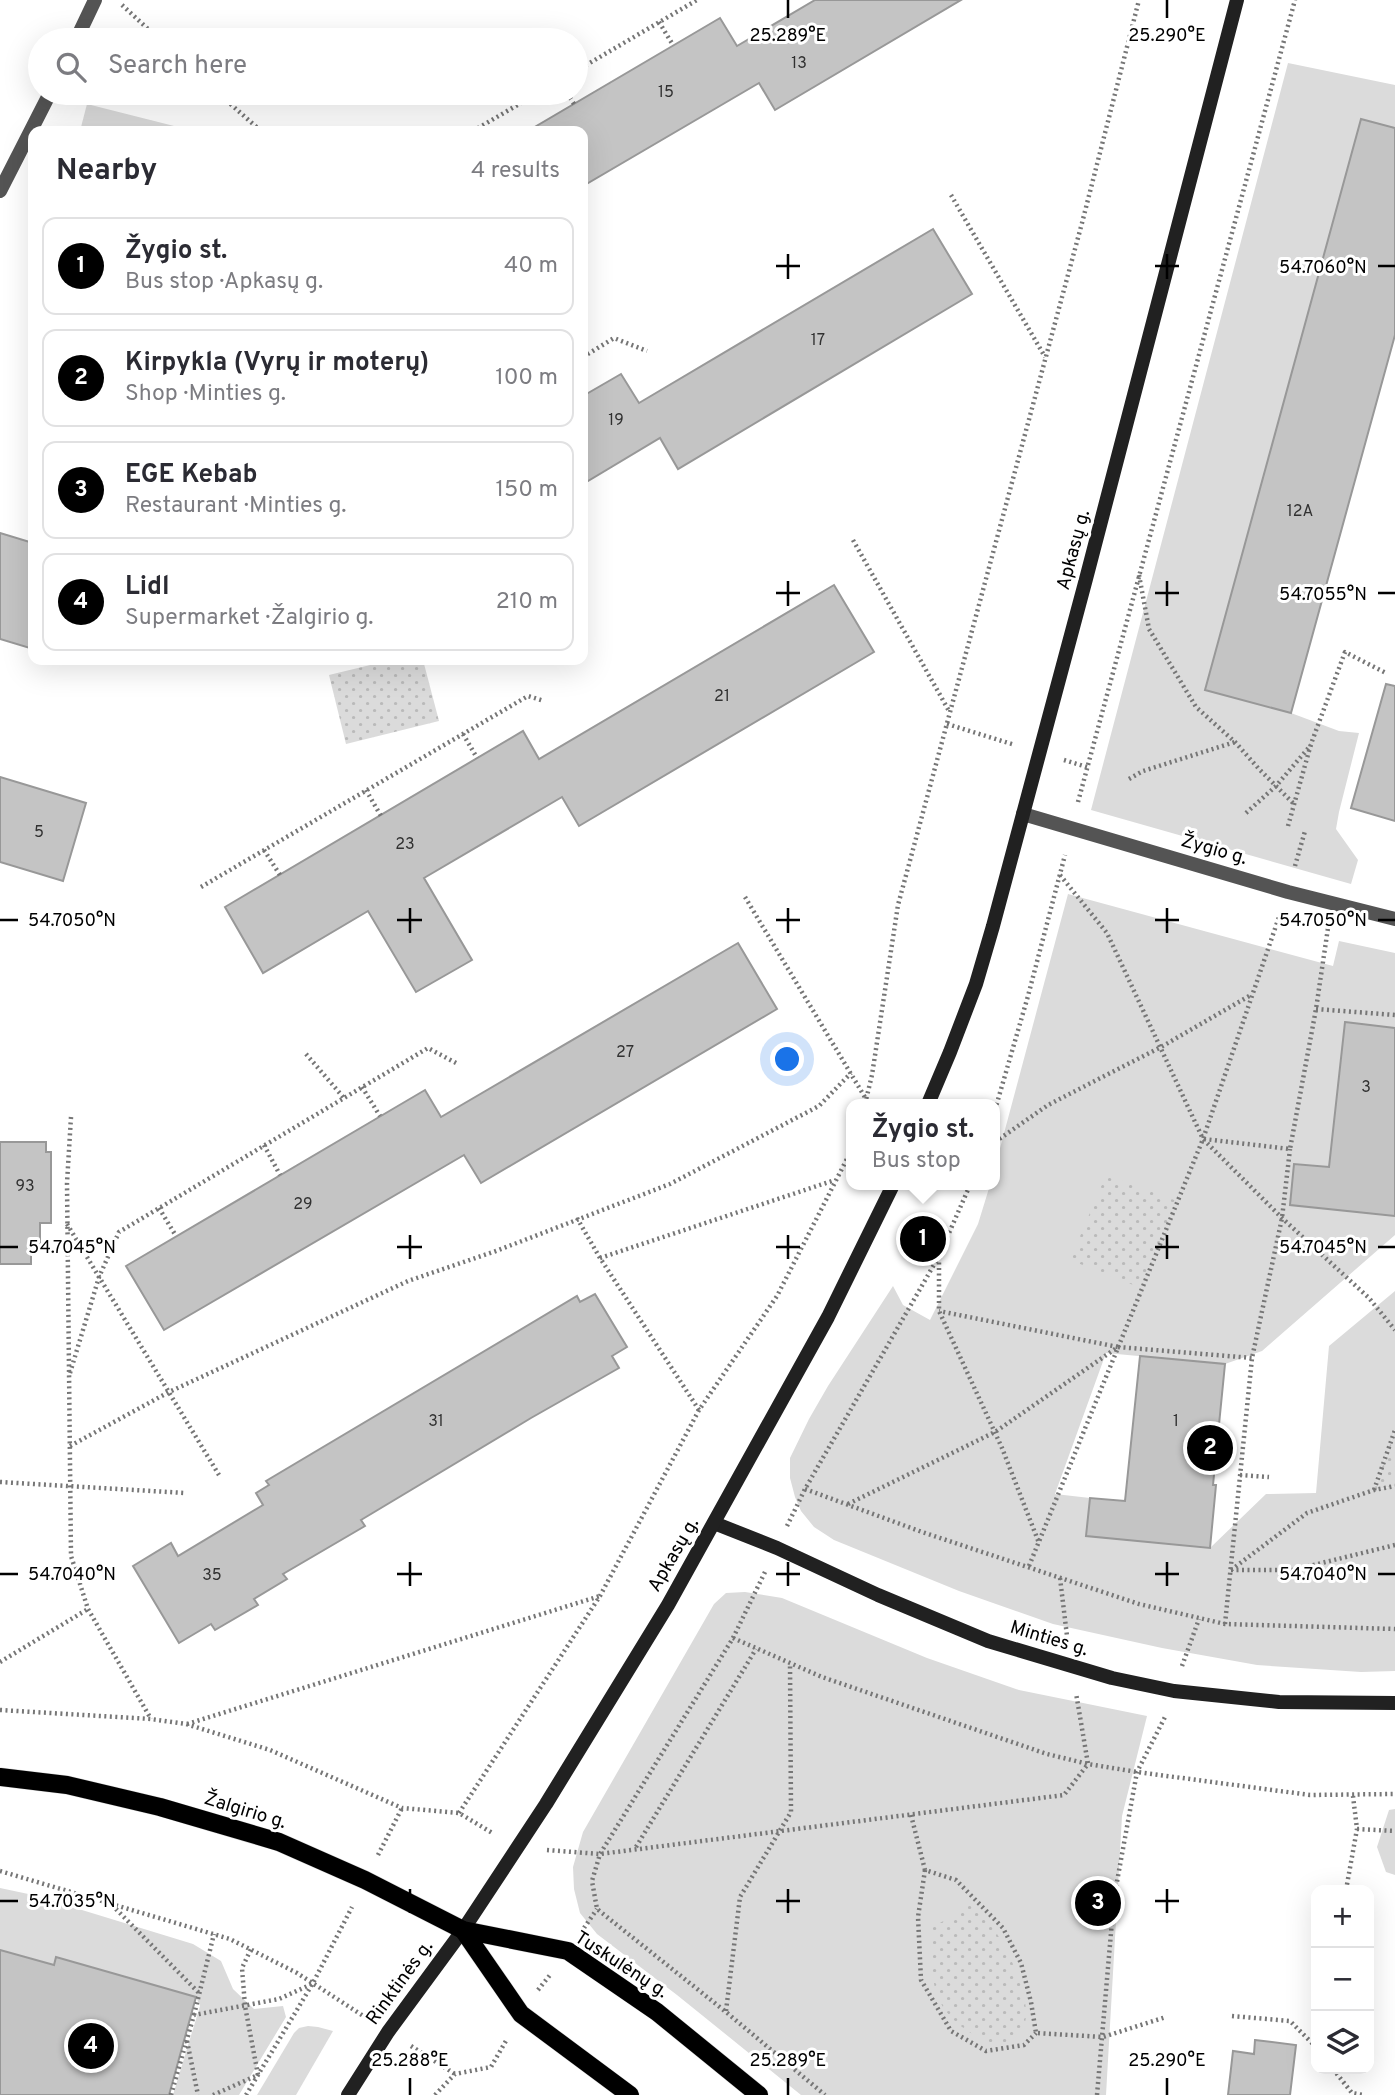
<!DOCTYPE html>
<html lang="en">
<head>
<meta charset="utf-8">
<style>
	body { margin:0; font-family:Overpass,sans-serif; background:#f2f2f3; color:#2b2b33 }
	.controls { position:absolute; right:21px; bottom:21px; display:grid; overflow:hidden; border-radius:14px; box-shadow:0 7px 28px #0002 }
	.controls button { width:63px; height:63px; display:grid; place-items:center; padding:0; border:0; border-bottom:2px solid #e1e1e2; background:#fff; color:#2b2b33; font:35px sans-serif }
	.you { position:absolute; left:788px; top:1060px; width:24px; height:24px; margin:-18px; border:5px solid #fff; border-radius:50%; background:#1a73e8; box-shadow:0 0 0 10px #1a73e833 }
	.badge { display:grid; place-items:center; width:46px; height:46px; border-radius:50%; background:#000; color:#fff; font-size:23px; font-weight:700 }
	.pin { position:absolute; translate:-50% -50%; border:4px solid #fff; box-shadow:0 2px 7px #0006 }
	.popup { position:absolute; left:846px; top:1099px; width:154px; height:91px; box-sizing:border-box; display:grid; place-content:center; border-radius:14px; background:#fff; filter:drop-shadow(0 2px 5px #0005); font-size:23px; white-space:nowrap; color:#7c7c81 }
	.popup b { font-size:26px; color:#2b2b33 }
	.popup::after { content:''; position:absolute; left:50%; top:100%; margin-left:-14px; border:14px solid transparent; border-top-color:#fff }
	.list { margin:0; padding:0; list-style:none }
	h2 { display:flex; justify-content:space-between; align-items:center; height:91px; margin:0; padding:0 28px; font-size:30px }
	h2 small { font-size:23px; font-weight:400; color:#7c7c81 }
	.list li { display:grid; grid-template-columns:46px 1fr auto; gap:21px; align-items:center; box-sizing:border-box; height:98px; margin:0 14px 14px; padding:0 14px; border:2px solid #e1e1e2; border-radius:14px }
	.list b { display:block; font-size:26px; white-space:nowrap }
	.list p { margin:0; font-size:23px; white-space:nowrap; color:#7c7c81 }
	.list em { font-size:23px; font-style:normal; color:#7c7c81 }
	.icon { flex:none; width:38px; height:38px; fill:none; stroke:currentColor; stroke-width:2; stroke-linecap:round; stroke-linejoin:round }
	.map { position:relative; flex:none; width:1395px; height:2095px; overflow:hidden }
	.search { position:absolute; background:#fff; box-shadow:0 7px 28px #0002; left:28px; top:28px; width:560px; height:77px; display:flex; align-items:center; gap:18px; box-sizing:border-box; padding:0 24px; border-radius:38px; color:#7c7c81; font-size:26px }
	.panel { position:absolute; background:#fff; box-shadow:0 7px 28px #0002; left:28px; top:126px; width:560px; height:539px; border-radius:14px }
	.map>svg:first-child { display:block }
</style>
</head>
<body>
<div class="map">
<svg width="1395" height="2095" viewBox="0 0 1395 2095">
	<defs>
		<pattern id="park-dots" width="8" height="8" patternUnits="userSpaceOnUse" patternTransform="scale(1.75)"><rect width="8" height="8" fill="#dbdbdb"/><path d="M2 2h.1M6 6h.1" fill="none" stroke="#bababa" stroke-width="1.8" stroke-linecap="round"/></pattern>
	</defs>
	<rect width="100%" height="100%" fill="#fff"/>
	<g fill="#dbdbdb">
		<path d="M1288,63L1395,85V128L1361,119L1205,689L1291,713L1339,731L1359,733L1339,812L1336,829L1358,860L1351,884L1091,810Z"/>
		<path d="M87,104L178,127L177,131H80Z"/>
		<path d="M1068,894L1333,966L1339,941L1395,953V1028L1345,1023L1331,1147L1355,1170L1295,1164L1290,1204L1395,1216V1235L1262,1351L1225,1364L1106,1353L1055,1494L1090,1498L1087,1536L1210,1548L1266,1494L1316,1493L1329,1346L1395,1291V1430L1374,1490L1395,1486V1671L1361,1672L1257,1665L1162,1648L1053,1624L959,1591L834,1540L814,1527L801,1511L795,1497L790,1478V1458L809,1419L828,1386L893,1286L903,1305L930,1320L978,1224L990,1185H995V1167Z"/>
		<path d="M745,1592L782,1598L927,1658L1019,1690L1147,1716L1122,1816L1106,2095H801L677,1995L597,1934L580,1913L574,1889L573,1867L583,1832L714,1604L726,1593Z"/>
		<path d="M1395,1809V1875L1386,1872L1377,1847L1389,1810Z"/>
		<path d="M0,1888L33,1895L193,1944L221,1961L233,1989L254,2009L283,2006L286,2017L239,2095H173L200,2006L196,1997L57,1957L54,1965L0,1950Z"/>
		<path d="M308,2026L318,2027L333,2031L296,2095H257L294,2033L299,2028Z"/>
	</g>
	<g fill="url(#park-dots)">
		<path d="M391,660H423L439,721L346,744L329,675Z"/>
		<path d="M1106,1175L1177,1201L1141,1288L1070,1260Z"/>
		<path d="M1395,1430V1486L1374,1490Z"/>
		<path d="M967,1902C977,1912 989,1922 997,1934C1011,1956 1040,2014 1018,2036C1013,2041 1004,2043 998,2046C971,2036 942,2018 935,1988C930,1969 932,1946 931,1927L952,1917Z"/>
	</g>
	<g fill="#c4c4c4" stroke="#989898" stroke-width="2">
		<path d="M815,0H961L775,110L759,83L583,186V131H528L720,18L737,46Z"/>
		<path d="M1361,119L1395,128V335L1291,713L1205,690Z"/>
		<path d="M933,229L972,294L678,469L660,438L583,484V396L621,374L639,403Z"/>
		<path d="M0,533L33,543V649L0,639Z"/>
		<path d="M834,585L874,652L579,826L562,797L424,878L472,960L416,992L368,911L263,973L225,907L523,731L539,759Z"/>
		<path d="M1386,684L1395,686V821L1351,808Z"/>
		<path d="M0,777L86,803L63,881L0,862Z"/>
		<path d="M738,943L777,1009L481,1183L464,1155L164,1330L126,1266L425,1090L441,1117Z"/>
		<path d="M1345,1022L1395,1028V1216L1290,1205L1294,1164L1329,1167Z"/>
		<path d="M0,1142H46V1152H51V1223H40V1249H31V1264H0Z"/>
		<path d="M595,1294L627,1347L612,1356L619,1368L531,1418L361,1520L365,1526L283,1574L287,1579L254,1599L258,1605L215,1630L211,1624L179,1643L133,1566L171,1543L178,1556L263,1505L256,1493L269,1485L266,1481L577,1296L580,1302Z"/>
		<path d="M1140,1356L1225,1364L1213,1485H1216L1210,1548L1086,1536L1090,1498L1125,1501Z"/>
		<path d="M0,1950L54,1965L56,1957L196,1997L169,2095H0Z"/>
		<path d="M1255,2040L1296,2045L1290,2095H1228L1233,2051L1254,2054Z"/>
	</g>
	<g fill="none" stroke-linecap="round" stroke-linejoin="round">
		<defs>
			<g id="primary">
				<path d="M0,1777L67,1785L160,1807L279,1842L365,1880L463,1930L568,1951L657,2012L759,2095"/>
				<path d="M463,1930L521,2014L630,2095"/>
			</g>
		</defs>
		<use href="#primary" stroke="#dbdbdb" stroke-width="19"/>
		<g stroke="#767676" stroke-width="4.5" stroke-dasharray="2 3.5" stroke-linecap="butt">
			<path d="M122,5L160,40"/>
			<path d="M659,22L673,45"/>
			<path d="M576,71L697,0"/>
			<path d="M218,93L261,131"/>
			<path d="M567,93L574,104"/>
			<path d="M473,131L538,93"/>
			<path d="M951,195L1045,357"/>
			<path d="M583,357L614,338L647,351"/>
			<path d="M853,540L949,711"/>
			<path d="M1139,575L1149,629L1196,707L1235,742L1259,769L1295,805"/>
			<path d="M947,724L1015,745"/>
			<path d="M463,734L477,758"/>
			<path d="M1064,760L1087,767"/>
			<path d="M1129,779L1143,771L1235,742"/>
			<path d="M366,790L381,816"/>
			<path d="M1078,802L1295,0"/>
			<path d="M1246,813L1276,786L1311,745"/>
			<path d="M1288,826L1311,744L1345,652L1386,673"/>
			<path d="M264,850L280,875"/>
			<path d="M1295,866L1305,831"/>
			<path d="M1060,875L1107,933L1203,1139L1282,1218L1369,1298L1395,1330"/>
			<path d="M201,887L528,696L544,701"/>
			<path d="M745,897L866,1099"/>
			<path d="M1316,1009L1395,1015"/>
			<path d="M306,1054L344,1098"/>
			<path d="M362,1087L380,1116"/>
			<path d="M865,1104L872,1075L898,905L1082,223L1139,0"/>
			<path d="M995,1110L1028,996L1065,855"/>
			<path d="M71,1117L67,1183L71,1556L88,1609L151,1719"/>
			<path d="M1204,1139L1290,1149L1316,1009L1328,928"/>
			<path d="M995,1142L1048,1105L1161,1047L1251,995"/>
			<path d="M264,1145L280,1175"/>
			<path d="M159,1208L176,1236"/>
			<path d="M577,1218L600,1258L699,1410"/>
			<path d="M67,1224L219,1475"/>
			<path d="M939,1257V1311L1002,1448L1039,1543"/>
			<path d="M600,1258L835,1180"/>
			<path d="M1118,1347L1252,1358"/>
			<path d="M70,1373L99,1277L119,1232L428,1048L456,1063"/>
			<path d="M70,1446L169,1392L408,1281L496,1251L670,1184L819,1106L851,1073"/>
			<path d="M1240,1475L1269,1477"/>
			<path d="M0,1482L185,1493"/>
			<path d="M805,1489L922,1532L1139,1604L1225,1624L1395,1629"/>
			<path d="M1374,1490L1395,1430"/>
			<path d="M848,1504L995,1432L1118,1347L939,1311"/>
			<path d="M787,1526L805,1489L939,1256L970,1185"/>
			<path d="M1029,1566L1203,1139L1279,917"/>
			<path d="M1231,1570L1307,1513L1374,1490L1395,1486"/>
			<path d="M1231,1570H1293L1395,1545"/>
			<path d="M765,1572L733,1638L600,1854L592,1881L597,1909L726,2012L825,2095"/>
			<path d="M1060,1578L1067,1636"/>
			<path d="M1225,1624L1252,1358L1282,1218L1290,1149"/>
			<path d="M733,1638L822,1677L1047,1754L1088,1764L1137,1772L1310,1795L1395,1794"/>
			<path d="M0,1662L88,1609"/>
			<path d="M1182,1666L1199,1619"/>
			<path d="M0,1710L151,1719L186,1724L270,1750L402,1808L459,1813L494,1834"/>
			<path d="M187,1724L600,1596"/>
			<path d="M459,1813L600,1596L699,1410L777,1296L851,1151"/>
			<path d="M911,1815L925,1870L956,1880L1003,1928L1021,1963L1031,2002L1036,2033L1103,2037L1166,2017"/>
			<path d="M1357,1829L1395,1831"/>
			<path d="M636,1847L756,1649"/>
			<path d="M547,1850L600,1854L1064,1795L1088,1764L1076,1693"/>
			<path d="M378,1855L402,1808"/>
			<path d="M925,1870L918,1917L921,1980L951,2031L986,2051L1024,2045L1036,2033"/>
			<path d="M0,1871L230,1939L297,1973L365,2017"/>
			<path d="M1346,1890L1357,1829L1353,1796"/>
			<path d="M112,1905L200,1994"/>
			<path d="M584,1928L597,1909"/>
			<path d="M538,1990L550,1975"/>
			<path d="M726,2011L740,1897L791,1812L790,1663"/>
			<path d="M194,2015L214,1934"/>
			<path d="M1232,2016L1290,2021L1314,2045"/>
			<path d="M187,2041L198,2095"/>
			<path d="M411,2046L455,2074"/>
			<path d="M1333,2069L1352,2093L1363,2095"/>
			<path d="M171,2095L194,2015L279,1999L312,1984"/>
			<path d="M213,2095L258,2075L245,2006L242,1968L251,1949"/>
			<path d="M246,2095L313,1983L352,1907"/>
			<path d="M435,2095L455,2074L491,2067L507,2039"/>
			<path d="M1097,2095L1114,1898L1137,1772L1165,1717"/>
		</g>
		<g stroke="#545454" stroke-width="14">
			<path d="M76,40L95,0"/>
			<path d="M0,191L50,93"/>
			<path d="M1023,814L1288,892L1395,919"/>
		</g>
		<g stroke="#212121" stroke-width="14">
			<path d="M928,1104L950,1052L976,984L993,926L1086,579L1237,0"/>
			<path d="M714,1523L777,1548L878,1595L988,1641L1112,1678L1174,1691L1279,1702L1395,1703"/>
			<path d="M348,2095L388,2032L463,1930L546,1804L668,1605L828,1317L893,1185"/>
		</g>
		<use href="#primary" stroke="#000" stroke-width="18"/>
	</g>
	<path fill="none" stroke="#000" stroke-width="2.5" d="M788,0V18M1167,0V18M788,254V279M1167,254V279M776,266H800M1155,266H1179M1378,266H1395M788,581V606M1167,581V606M776,593H800M1155,593H1179M1378,593H1395M410,908V933M788,908V933M1167,908V933M0,920H18M397,920H422M776,920H800M1155,920H1179M1378,920H1395M410,1235V1259M788,1235V1259M1167,1235V1259M0,1247H18M397,1247H422M776,1247H800M1155,1247H1179M1378,1247H1395M410,1562V1586M788,1562V1586M1167,1562V1586M0,1574H18M397,1574H422M776,1574H800M1155,1574H1179M1378,1574H1395M410,1889V1913M788,1889V1913M1167,1889V1913M0,1901H18M397,1901H422M776,1901H800M1155,1901H1179M410,2078V2095M788,2078V2095M1167,2078V2095"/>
	<g text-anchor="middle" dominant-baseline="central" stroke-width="6" stroke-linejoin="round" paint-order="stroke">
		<g font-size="16" fill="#313131">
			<text x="799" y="64">13</text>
			<text x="666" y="93">15</text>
			<text x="818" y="341">17</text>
			<text x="616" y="421">19</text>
			<text x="1300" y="512">12A</text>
			<text x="722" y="697">21</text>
			<text x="39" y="833">5</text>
			<text x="405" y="845">23</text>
			<text x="625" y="1053">27</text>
			<text x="1366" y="1088">3</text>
			<text x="25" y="1187">93</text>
			<text x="303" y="1205">29</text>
			<text x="436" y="1422">31</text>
			<text x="1176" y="1422">1</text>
			<text x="212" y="1576">35</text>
		</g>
		<g font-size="19" fill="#000" stroke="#fff">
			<text transform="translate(1074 550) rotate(-75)">Apkasų g.</text>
			<text transform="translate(1214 850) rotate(16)">Žygio g.</text>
			<text transform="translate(674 1555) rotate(-60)">Apkasų g.</text>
			<text transform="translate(1049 1639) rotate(17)">Minties g.</text>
			<text transform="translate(245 1811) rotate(17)">Žalgirio g.</text>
			<text transform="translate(621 1965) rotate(33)">Tuskulėnų g.</text>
			<text transform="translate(400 1983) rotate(-54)">Rinktinės g.</text>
		</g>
	</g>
	<g font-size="18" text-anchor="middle" fill="#000" stroke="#fff" stroke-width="6" stroke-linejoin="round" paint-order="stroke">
		<text x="788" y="41">25.289°E</text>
		<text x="1167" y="41">25.290°E</text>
		<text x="1323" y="273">54.7060°N</text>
		<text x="1323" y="600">54.7055°N</text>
		<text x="72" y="926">54.7050°N</text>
		<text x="1323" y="926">54.7050°N</text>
		<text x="72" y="1253">54.7045°N</text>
		<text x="1323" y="1253">54.7045°N</text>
		<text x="72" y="1580">54.7040°N</text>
		<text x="1323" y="1580">54.7040°N</text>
		<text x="72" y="1907">54.7035°N</text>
		<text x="410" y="2066">25.288°E</text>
		<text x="788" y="2066">25.289°E</text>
		<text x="1167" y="2066">25.290°E</text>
	</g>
</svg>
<div class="controls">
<button>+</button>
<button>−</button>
<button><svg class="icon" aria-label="layers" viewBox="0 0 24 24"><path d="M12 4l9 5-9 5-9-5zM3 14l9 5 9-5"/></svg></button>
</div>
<div class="you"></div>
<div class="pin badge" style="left:923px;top:1239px">1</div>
<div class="popup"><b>Žygio st.</b>Bus stop</div>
<div class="pin badge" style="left:1210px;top:1448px">2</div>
<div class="pin badge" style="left:1098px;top:1903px">3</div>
<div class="pin badge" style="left:91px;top:2046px">4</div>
<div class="search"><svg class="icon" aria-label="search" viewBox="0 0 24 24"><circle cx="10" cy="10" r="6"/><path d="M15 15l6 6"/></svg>Search here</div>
<section class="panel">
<h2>Nearby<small>4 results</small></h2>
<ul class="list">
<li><span class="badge">1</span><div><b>Žygio st.</b><p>Bus stop · Apkasų g.</p></div><em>40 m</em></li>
<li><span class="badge">2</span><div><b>Kirpykla (Vyrų ir moterų)</b><p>Shop · Minties g.</p></div><em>100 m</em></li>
<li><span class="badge">3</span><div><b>EGE Kebab</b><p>Restaurant · Minties g.</p></div><em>150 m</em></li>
<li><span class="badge">4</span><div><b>Lidl</b><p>Supermarket · Žalgirio g.</p></div><em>210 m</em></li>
</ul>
</section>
</div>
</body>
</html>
